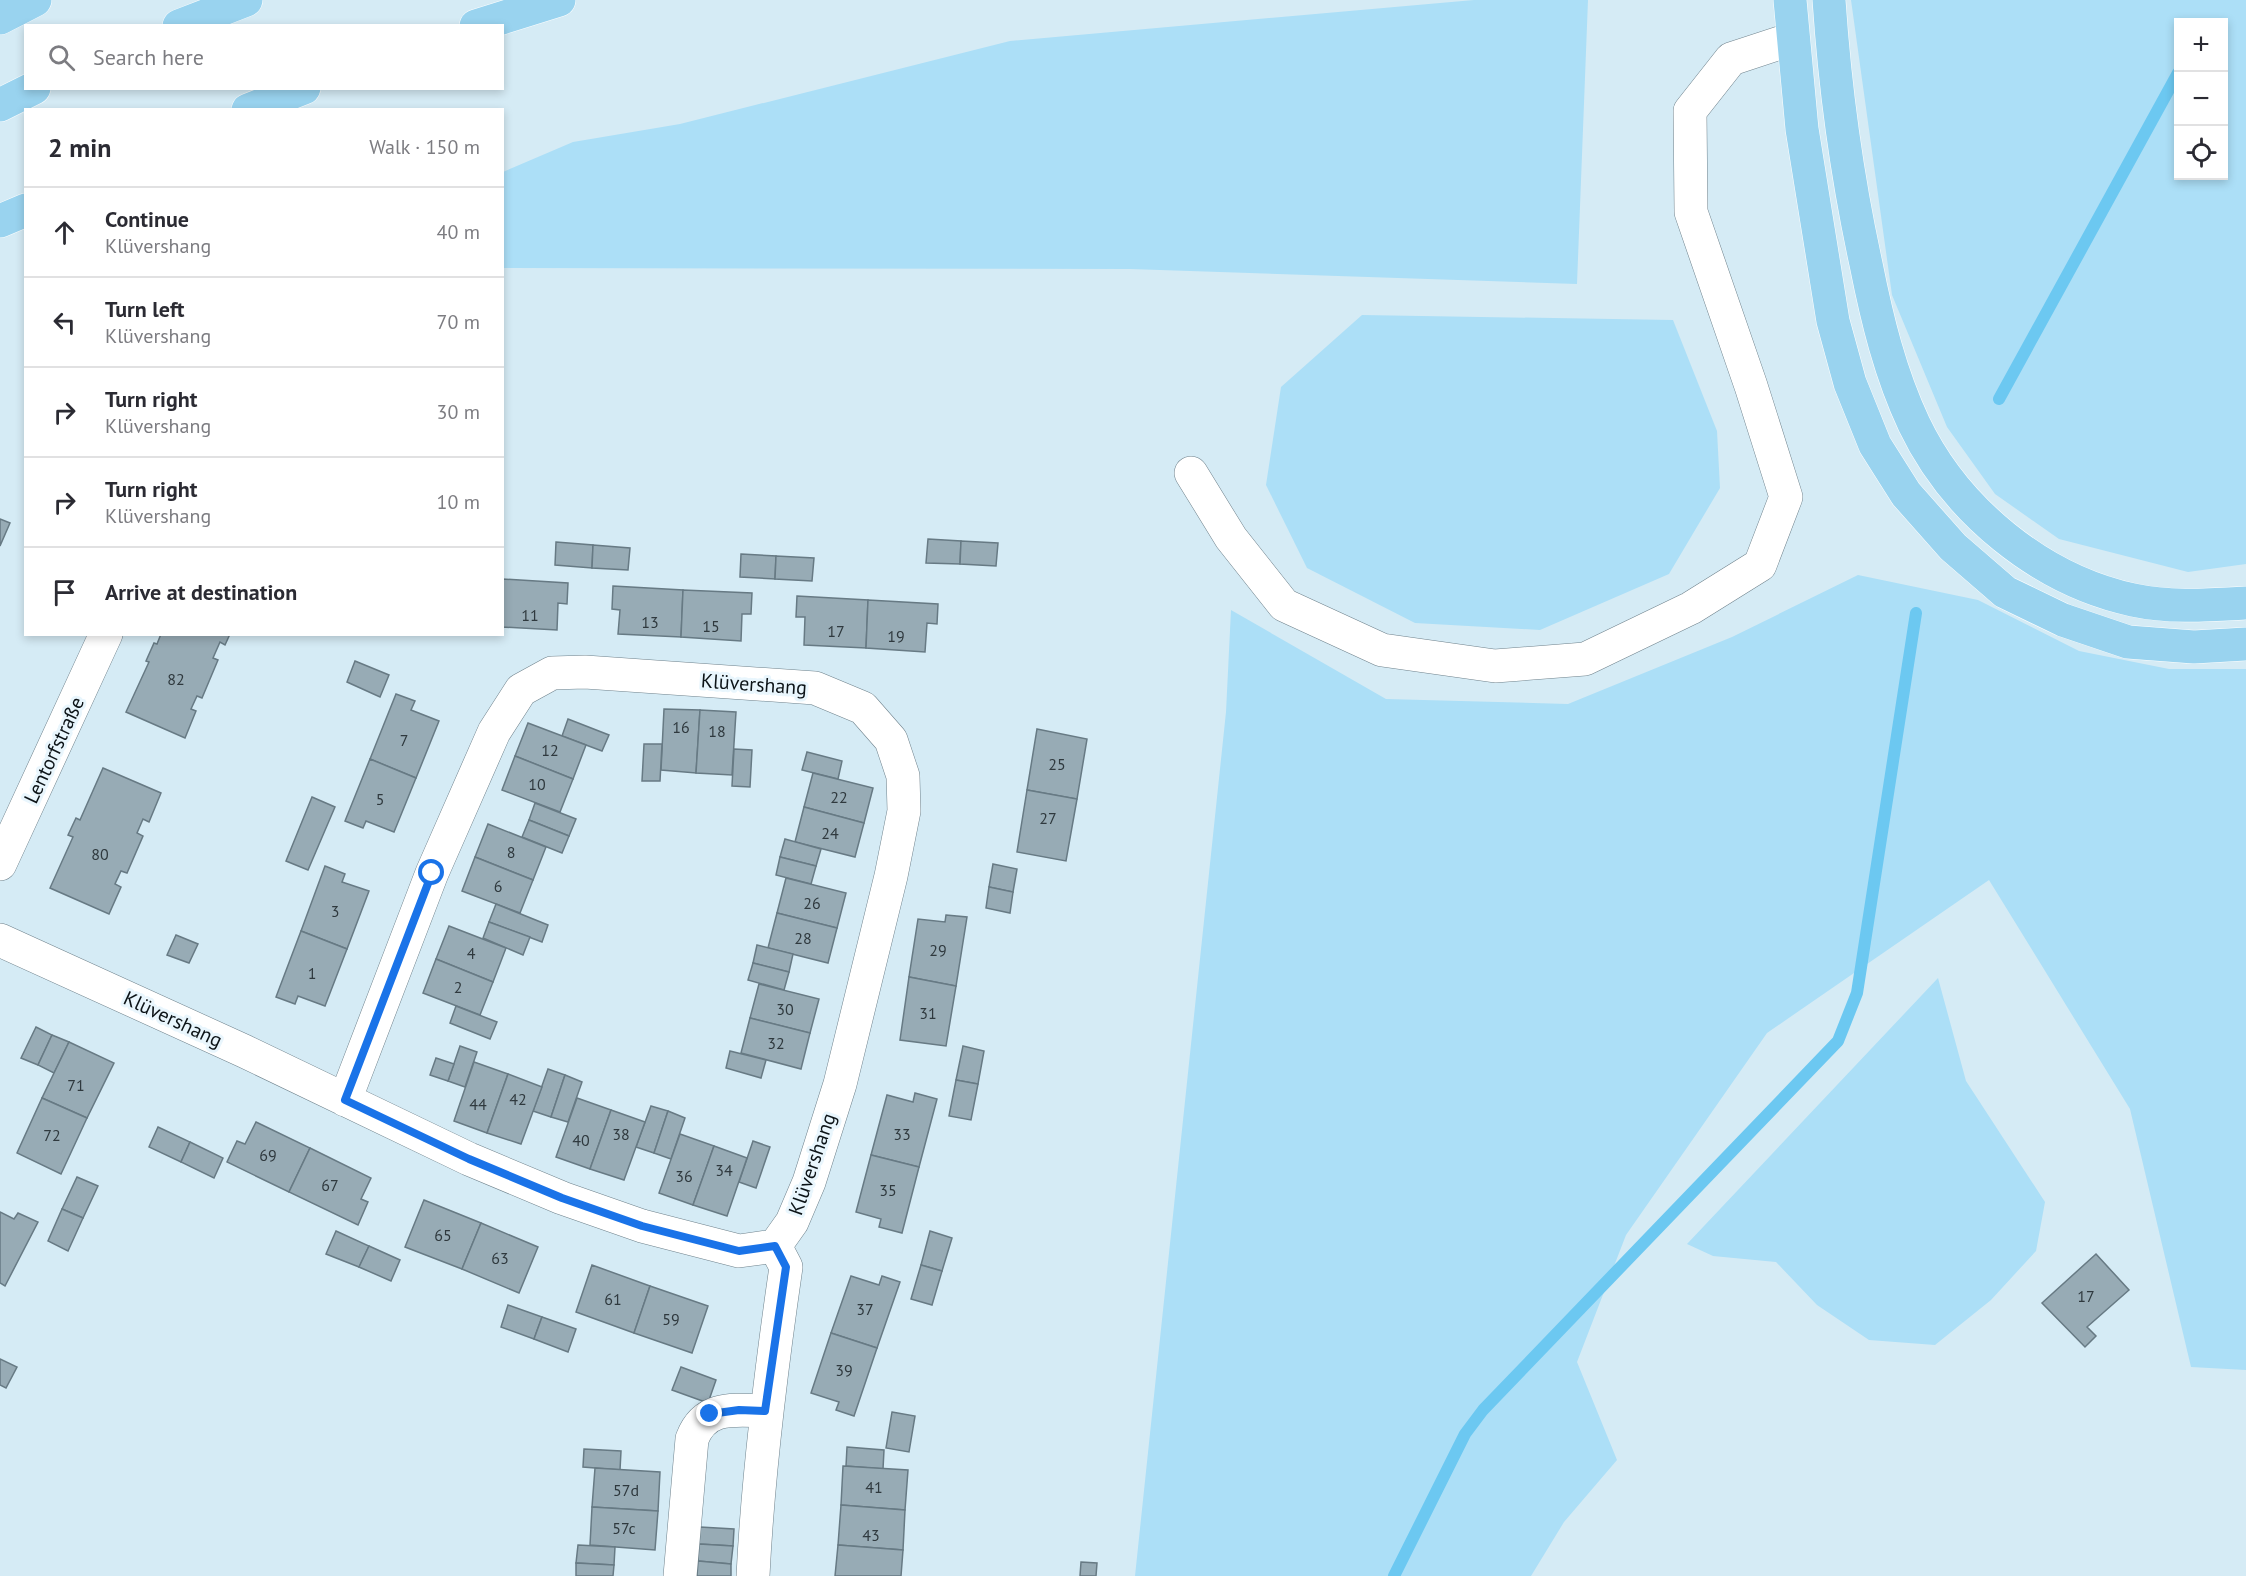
<!DOCTYPE html>
<html lang="en">
<head>
<meta charset="utf-8">
<style>
	body { margin:0; font-family:"PT Sans",sans-serif; background:#f2f2f3; color:#2b2b33 }
	.controls { position:absolute; right:18px; top:18px; display:grid; overflow:hidden; border-radius:0px; box-shadow:0 3px 9px #0003 }
	.controls button { width:54px; height:54px; display:grid; place-items:center; padding:0; border:0; border-bottom:2px solid #e1e1e2; background:#fff; color:#2b2b33; font:30px sans-serif }
	.stop { position:absolute; width:18px; height:18px; margin:-14px; border:4px solid #1a73e8; border-radius:50%; background:#fff }
	.stop.end { background:#1a73e8; border-color:#fff; box-shadow:0 2px 6px #0008 }
	.list { margin:0; padding:0; list-style:none }
	h2 { display:flex; justify-content:space-between; align-items:center; height:78px; margin:0; padding:0 24px; font-size:26px }
	h2 small { font-size:20px; font-weight:400; color:#7c7c81 }
	.list li { display:grid; grid-template-columns:39px 1fr auto; gap:18px; align-items:center; box-sizing:border-box; height:90px; padding:0 24px; border-top:2px solid #e1e1e2 }
	.list b { display:block; font-size:22px; white-space:nowrap }
	.list p { margin:0; font-size:20px; white-space:nowrap; color:#7c7c81 }
	.list em { font-size:20px; font-style:normal; color:#7c7c81 }
	.icon { flex:none; width:33px; height:33px; fill:none; stroke:currentColor; stroke-width:2; stroke-linecap:round; stroke-linejoin:round }
	.map { position:relative; flex:none; width:2246px; height:1576px; overflow:hidden }
	.search { position:absolute; background:#fff; box-shadow:0 3px 9px #0003; left:24px; top:24px; width:480px; height:66px; display:flex; align-items:center; gap:15px; box-sizing:border-box; padding:0 21px; border-radius:0px; color:#7c7c81; font-size:22px }
	.panel { position:absolute; background:#fff; box-shadow:0 3px 9px #0003; left:24px; top:108px; width:480px; height:528px; border-radius:0px }
	.map>svg:first-child { display:block }
</style>
</head>
<body>
<div class="map">
<svg width="2246" height="1576" viewBox="0 0 2246 1576">
	<rect width="100%" height="100%" fill="#d5ebf5"/>
	<g fill="#acdff7" fill-rule="evenodd">
		<path d="M1474,0H1588L1577,284L1130,269L503,268V172L573,142L680,124L1010,41Z"/>
		<path d="M1851,0H2246V564L2188,572L2059,539L1995,494L1947,427L1892,295ZM2224,22V176H2178V22Z"/>
		<path d="M1362,315L1673,320L1717,431L1720,488L1669,574L1540,630L1415,623L1307,568L1266,485L1281,387Z"/>
		<path d="M1858,575L1978,600L2079,651L2169,669H2246V1370L2191,1367L2130,1109L1989,880L1767,1033L1626,1235L1577,1362L1617,1460L1564,1522L1531,1576H1135L1226,712L1231,610L1386,699L1568,704L1732,637Z"/>
		<path d="M1938,978L1966,1081L2045,1202L2036,1251L1991,1300L1935,1345L1869,1340L1817,1305L1776,1262L1713,1256L1687,1244Z"/>
	</g>
	<g fill="none" stroke-linecap="round" stroke-linejoin="round">
		<g stroke="#6cc8f1" stroke-width="12">
			<path d="M1999,399L2178,73"/>
			<path d="M1394,1576L1465,1434L1483,1410L1838,1041L1857,993L1916,613"/>
		</g>
	</g>
	<g fill="#97abb5" stroke="#677a84" stroke-width="1.5">
		<path d="M0,519L10,523L0,546Z"/>
		<path d="M928,539L961,541L960,564L926,563Z"/>
		<path d="M961,541L998,543L996,566L960,564Z"/>
		<path d="M556,542L593,545L592,568L555,565Z"/>
		<path d="M593,545L630,548L628,570L592,568Z"/>
		<path d="M741,554L776,556L775,579L740,577Z"/>
		<path d="M776,556L814,558L812,581L775,579Z"/>
		<path d="M502,579L568,583L567,604L558,603L557,630L502,627Z"/>
		<path d="M613,586L683,590L681,637L618,634L620,610L612,609Z"/>
		<path d="M683,590L752,593L751,614H742L741,641L681,637Z"/>
		<path d="M797,596L868,600L866,648L804,645L805,617H796Z"/>
		<path d="M868,600L938,604L937,624L927,623L925,652L866,648Z"/>
		<path d="M161,634H230L225,645L220,642L213,658L218,660L202,698L197,696L191,709L196,711L185,738L126,712L149,662L146,661L154,643L157,644Z"/>
		<path d="M355,661L389,675L380,697L347,682Z"/>
		<path d="M396,694L415,701L411,710L439,721L416,778L370,759Z"/>
		<path d="M664,709L700,710L696,773L661,770Z"/>
		<path d="M700,710L736,712L732,775L696,773Z"/>
		<path d="M568,719L609,735L602,751L562,736Z"/>
		<path d="M528,723L586,745L573,779L515,756Z"/>
		<path d="M1037,729L1087,739L1077,799L1027,790Z"/>
		<path d="M644,744H662L660,781H642Z"/>
		<path d="M734,749L752,750L750,787L732,786Z"/>
		<path d="M807,752L842,761L838,779L802,770Z"/>
		<path d="M515,756L573,779L560,812L502,790Z"/>
		<path d="M370,759L416,778L394,832L366,821L363,828L345,821Z"/>
		<path d="M103,768L161,793L149,822L143,819L137,833L143,836L127,873L121,871L115,884L121,887L109,914L50,888L73,837L68,835L76,818L80,820Z"/>
		<path d="M813,773L873,788L864,823L804,807Z"/>
		<path d="M1027,790L1077,799L1066,861L1017,852Z"/>
		<path d="M312,797L335,807L308,870L286,861Z"/>
		<path d="M535,803L576,819L569,836L529,820Z"/>
		<path d="M804,807L864,823L855,857L795,842Z"/>
		<path d="M529,820L569,836L562,853L522,837Z"/>
		<path d="M488,824L546,847L533,880L475,857Z"/>
		<path d="M785,839L821,849L816,866L780,857Z"/>
		<path d="M475,857L533,880L520,913L462,891Z"/>
		<path d="M780,857L816,866L811,884L776,875Z"/>
		<path d="M993,864L1017,869L1013,892L989,887Z"/>
		<path d="M325,866L345,874L342,882L369,891L347,949L301,931Z"/>
		<path d="M786,878L846,893L837,928L777,913Z"/>
		<path d="M989,887L1013,892L1010,913L986,908Z"/>
		<path d="M496,904L548,925L542,942L489,922Z"/>
		<path d="M777,913L837,928L828,963L768,948Z"/>
		<path d="M946,915L967,917L956,986L909,977L918,919L945,922Z"/>
		<path d="M489,922L530,937L523,955L483,938Z"/>
		<path d="M449,926L506,948L493,982L436,959Z"/>
		<path d="M301,931L347,949L325,1006L298,996L295,1004L276,997Z"/>
		<path d="M176,935L198,944L189,963L167,955Z"/>
		<path d="M757,945L793,954L789,972L753,963Z"/>
		<path d="M436,959L493,982L480,1015L423,993Z"/>
		<path d="M753,963L789,972L784,990L748,980Z"/>
		<path d="M909,977L956,986L946,1046L900,1040Z"/>
		<path d="M759,984L819,999L810,1033L750,1018Z"/>
		<path d="M456,1006L497,1022L490,1039L450,1023Z"/>
		<path d="M750,1018L810,1033L801,1069L741,1053Z"/>
		<path d="M36,1027L52,1035L38,1065L21,1058Z"/>
		<path d="M52,1035L69,1042L54,1073L38,1065Z"/>
		<path d="M69,1042L114,1063L87,1118L42,1098Z"/>
		<path d="M460,1046L477,1052L465,1087L448,1081Z"/>
		<path d="M963,1046L984,1051L978,1084L956,1080Z"/>
		<path d="M730,1051L766,1060L761,1078L726,1068Z"/>
		<path d="M436,1058L454,1064L448,1081L430,1075Z"/>
		<path d="M474,1062L508,1074L487,1133L454,1121Z"/>
		<path d="M548,1069L565,1075L551,1117L533,1111Z"/>
		<path d="M508,1074L542,1087L521,1144L487,1133Z"/>
		<path d="M565,1075L582,1082L568,1122L551,1117Z"/>
		<path d="M956,1080L978,1084L971,1120L949,1116Z"/>
		<path d="M915,1093L937,1099L919,1167L871,1155L887,1095L913,1102Z"/>
		<path d="M42,1098L87,1118L61,1174L17,1153Z"/>
		<path d="M577,1098L611,1110L590,1169L556,1157Z"/>
		<path d="M651,1106L668,1111L654,1153L636,1147Z"/>
		<path d="M611,1110L645,1122L624,1180L590,1169Z"/>
		<path d="M668,1111L685,1118L671,1159L654,1153Z"/>
		<path d="M256,1122L310,1148L289,1192L227,1162L237,1141L245,1144Z"/>
		<path d="M158,1127L190,1142L181,1162L149,1147Z"/>
		<path d="M680,1134L714,1146L693,1205L659,1193Z"/>
		<path d="M753,1141L770,1147L756,1188L739,1182Z"/>
		<path d="M190,1142L223,1158L214,1178L181,1162Z"/>
		<path d="M714,1146L747,1158L727,1216L693,1205Z"/>
		<path d="M310,1148L371,1178L361,1199L368,1202L358,1225L289,1192Z"/>
		<path d="M871,1155L919,1167L902,1233L879,1227L881,1219L856,1212Z"/>
		<path d="M77,1177L98,1186L83,1218L62,1209Z"/>
		<path d="M424,1200L481,1223L462,1269L405,1247Z"/>
		<path d="M62,1209L83,1218L68,1251L48,1241Z"/>
		<path d="M0,1212L14,1219L18,1213L38,1222L5,1286L0,1283Z"/>
		<path d="M481,1223L538,1247L519,1293L462,1269Z"/>
		<path d="M336,1231L369,1246L359,1267L326,1254Z"/>
		<path d="M930,1231L952,1238L942,1271L921,1265Z"/>
		<path d="M369,1246L400,1260L391,1281L359,1267Z"/>
		<path d="M2096,1254L2129,1290L2087,1327L2096,1336L2085,1347L2042,1303Z"/>
		<path d="M592,1265L650,1286L634,1333L576,1312Z"/>
		<path d="M921,1265L942,1271L932,1305L911,1299Z"/>
		<path d="M851,1276L879,1285L882,1276L900,1282L877,1348L831,1333Z"/>
		<path d="M650,1286L708,1306L692,1353L634,1333Z"/>
		<path d="M508,1305L542,1317L534,1339L501,1327Z"/>
		<path d="M542,1317L576,1329L568,1352L534,1339Z"/>
		<path d="M831,1333L877,1348L854,1416L836,1410L839,1402L811,1393Z"/>
		<path d="M0,1359L17,1367L6,1388L0,1385Z"/>
		<path d="M681,1367L716,1380L708,1403L672,1390Z"/>
		<path d="M892,1412L915,1416L909,1452L886,1448Z"/>
		<path d="M847,1447L884,1450L883,1469L846,1466Z"/>
		<path d="M584,1449L621,1451L620,1470L583,1467Z"/>
		<path d="M843,1466L908,1470L905,1510L841,1505Z"/>
		<path d="M595,1468L660,1472L658,1511L592,1507Z"/>
		<path d="M841,1505L905,1510L903,1550L838,1545Z"/>
		<path d="M592,1507L658,1511L655,1550L590,1545Z"/>
		<path d="M700,1527L734,1529L733,1546L699,1544Z"/>
		<path d="M699,1544L733,1546L731,1564L698,1561Z"/>
		<path d="M578,1545L615,1547L614,1565L576,1563Z"/>
		<path d="M838,1545L903,1550L901,1576H835Z"/>
		<path d="M698,1561L731,1564V1576H697Z"/>
		<path d="M1081,1562L1097,1563L1096,1576H1080Z"/>
		<path d="M576,1563L614,1565L613,1576H576Z"/>
	</g>
	<g fill="none" stroke-linecap="round" stroke-linejoin="round">
		<defs>
			<g id="minor">
				<path d="M1191,473L1231,538L1284,605L1382,650L1495,666L1585,659L1691,608L1760,565L1786,497L1751,386L1691,212L1690,111L1731,59L1792,39"/>
				<path d="M0,864L106,634"/>
				<path d="M0,940L244,1051L469,1159L562,1198L642,1226L739,1251L775,1246L792,1222L809,1182L840,1084L891,876L904,811L903,776L891,740L863,708L815,688L585,672L552,673L521,690L494,732L432,873L345,1100"/>
				<path d="M680,1576L692,1439C705,1405 734,1410 765,1411"/>
				<path d="M753,1576C758,1472 771,1370 786,1267L775,1246"/>
			</g>
			<g id="highway">
				<path d="M1790,0L1802,129L1833,321L1850,383L1875,445L1906,494L1953,547L2005,592L2063,620L2128,642L2194,647L2246,644"/>
				<path d="M1829,0C1835,89 1847,177 1866,264C1877,319 1890,373 1914,424C1955,510 2040,580 2133,600C2170,608 2209,605 2246,603"/>
				<path d="M0,18L35,0"/>
				<path d="M179,26L246,0"/>
				<path d="M476,26L559,0"/>
				<path d="M0,105L34,88"/>
				<path d="M248,110L304,88"/>
				<path d="M0,221L26,210"/>
			</g>
		</defs>
		<use href="#minor" stroke="#6f828c" stroke-width="34"/>
		<use href="#highway" stroke="#fff" stroke-width="34"/>
		<use href="#minor" stroke="#fff" stroke-width="33"/>
		<use href="#highway" stroke="#99d3ef" stroke-width="33"/>
	</g>
	<g fill="none" stroke-linecap="round" stroke-linejoin="round">
		<path stroke="#1a73e8" stroke-width="8" d="M432,873L345,1100L469,1159L562,1198L642,1226L739,1251L775,1246L786,1267L765,1411L739,1410L710,1414"/>
	</g>
	<g text-anchor="middle" dominant-baseline="central" stroke-width="6" stroke-linejoin="round" paint-order="stroke">
		<g font-size="16" fill="#2f393e">
			<text x="530" y="615">11</text>
			<text x="650" y="622">13</text>
			<text x="711" y="626">15</text>
			<text x="836" y="631">17</text>
			<text x="896" y="636">19</text>
			<text x="176" y="679">82</text>
			<text x="681" y="727">16</text>
			<text x="717" y="731">18</text>
			<text x="404" y="740">7</text>
			<text x="550" y="750">12</text>
			<text x="1057" y="764">25</text>
			<text x="537" y="784">10</text>
			<text x="839" y="797">22</text>
			<text x="380" y="799">5</text>
			<text x="1048" y="818">27</text>
			<text x="830" y="833">24</text>
			<text x="511" y="852">8</text>
			<text x="100" y="854">80</text>
			<text x="498" y="886">6</text>
			<text x="812" y="903">26</text>
			<text x="335" y="911">3</text>
			<text x="803" y="938">28</text>
			<text x="938" y="950">29</text>
			<text x="471" y="953">4</text>
			<text x="312" y="973">1</text>
			<text x="458" y="987">2</text>
			<text x="785" y="1009">30</text>
			<text x="928" y="1013">31</text>
			<text x="776" y="1043">32</text>
			<text x="76" y="1085">71</text>
			<text x="518" y="1099">42</text>
			<text x="478" y="1104">44</text>
			<text x="621" y="1134">38</text>
			<text x="902" y="1134">33</text>
			<text x="52" y="1135">72</text>
			<text x="581" y="1140">40</text>
			<text x="268" y="1155">69</text>
			<text x="724" y="1170">34</text>
			<text x="684" y="1176">36</text>
			<text x="330" y="1185">67</text>
			<text x="888" y="1190">35</text>
			<text x="443" y="1235">65</text>
			<text x="500" y="1258">63</text>
			<text x="2086" y="1296">17</text>
			<text x="613" y="1299">61</text>
			<text x="865" y="1309">37</text>
			<text x="671" y="1319">59</text>
			<text x="844" y="1370">39</text>
			<text x="874" y="1487">41</text>
			<text x="626" y="1490">57d</text>
			<text x="624" y="1528">57c</text>
			<text x="871" y="1535">43</text>
		</g>
		<g font-size="20" fill="#0c1317" stroke="#e9f6fd">
			<text transform="translate(754 684) rotate(4)">Klüvershang</text>
			<text transform="translate(54 750) rotate(-65)">Lentorfstraße</text>
			<text transform="translate(173 1019) rotate(25)">Klüvershang</text>
			<text transform="translate(812 1164) rotate(-71)">Klüvershang</text>
		</g>
	</g>
</svg>
<div class="controls">
<button>+</button>
<button>−</button>
<button><svg class="icon" aria-label="locate" viewBox="0 0 24 24"><circle cx="12" cy="12" r="6"/><path d="M12 2v4M12 18v4M2 12h4M18 12h4"/></svg></button>
</div>
<div class="stop" style="left:432px;top:873px"></div>
<div class="stop end" style="left:710px;top:1414px"></div>
<div class="search"><svg class="icon" aria-label="search" viewBox="0 0 24 24"><circle cx="10" cy="10" r="6"/><path d="M15 15l6 6"/></svg>Search here</div>
<section class="panel">
<h2>2 min<small>Walk · 150 m</small></h2>
<ul class="list">
<li><svg class="icon" aria-label="ahead" viewBox="0 0 24 24"><path d="M12 20V5M6 11l6-6 6 6"/></svg><div><b>Continue</b><p>Klüvershang</p></div><em>40 m</em></li>
<li><svg class="icon" aria-label="left" viewBox="0 0 24 24"><path d="M17 20v-9H6M10 6l-5 5 5 5"/></svg><div><b>Turn left</b><p>Klüvershang</p></div><em>70 m</em></li>
<li><svg class="icon" aria-label="right" viewBox="0 0 24 24"><path d="M7 20v-9h11M14 6l5 5-5 5"/></svg><div><b>Turn right</b><p>Klüvershang</p></div><em>30 m</em></li>
<li><svg class="icon" aria-label="right" viewBox="0 0 24 24"><path d="M7 20v-9h11M14 6l5 5-5 5"/></svg><div><b>Turn right</b><p>Klüvershang</p></div><em>10 m</em></li>
<li><svg class="icon" aria-label="arrive" viewBox="0 0 24 24"><path d="M6 21V4h12l-3 4 3 4H6"/></svg><div><b>Arrive at destination</b></div></li>
</ul>
</section>
</div>
</body>
</html>
